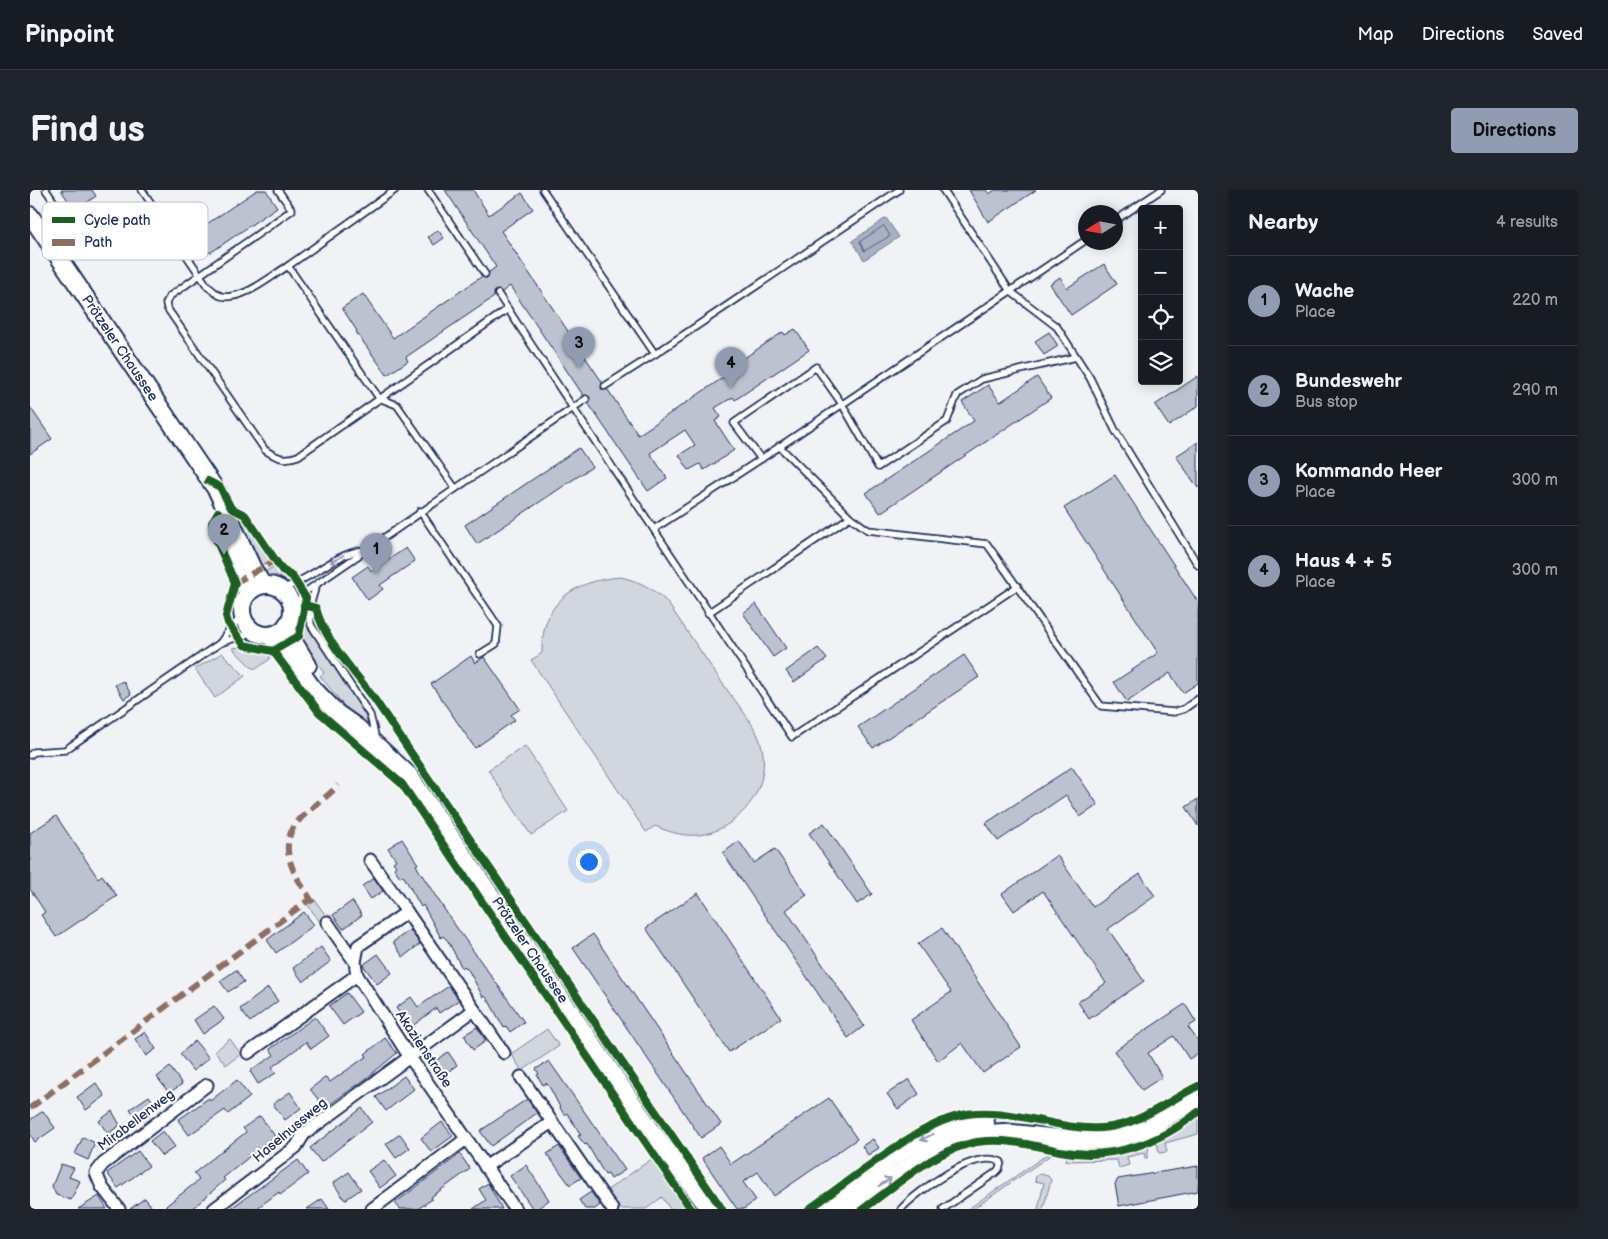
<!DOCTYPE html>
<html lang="en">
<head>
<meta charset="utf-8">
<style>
	body { margin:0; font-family:"Balsamiq Sans",sans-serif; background:#20242c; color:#f1f3f6 }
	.controls { position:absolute; right:15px; top:15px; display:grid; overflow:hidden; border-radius:5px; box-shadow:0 2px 12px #0003 }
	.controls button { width:45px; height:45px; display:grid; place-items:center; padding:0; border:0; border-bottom:1px solid #363941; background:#171b24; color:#f1f3f6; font:25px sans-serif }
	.compass { position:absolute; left:1048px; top:15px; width:45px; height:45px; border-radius:50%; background:#171b24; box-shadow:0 2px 12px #0003; rotate:259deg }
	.you { position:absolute; left:558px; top:671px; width:18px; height:18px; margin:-12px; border:4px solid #fff; border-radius:50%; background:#1a73e8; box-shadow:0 0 0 8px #1a73e833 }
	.badge { display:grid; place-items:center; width:32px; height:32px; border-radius:50%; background:#919bb2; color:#111; font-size:16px; font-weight:700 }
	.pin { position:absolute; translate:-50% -41px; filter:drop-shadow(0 1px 2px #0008) }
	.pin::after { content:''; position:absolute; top:26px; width:18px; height:15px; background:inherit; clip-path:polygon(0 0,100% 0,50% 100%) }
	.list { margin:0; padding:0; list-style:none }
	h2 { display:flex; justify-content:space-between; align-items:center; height:65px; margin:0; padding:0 20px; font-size:21px }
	h2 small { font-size:16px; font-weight:400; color:#9ea1a6 }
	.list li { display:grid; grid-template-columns:32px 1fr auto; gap:15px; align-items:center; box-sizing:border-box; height:90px; padding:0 20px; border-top:1px solid #363941 }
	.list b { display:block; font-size:19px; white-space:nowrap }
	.list p { margin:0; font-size:16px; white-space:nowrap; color:#9ea1a6 }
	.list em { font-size:16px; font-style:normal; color:#9ea1a6 }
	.icon { flex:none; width:28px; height:28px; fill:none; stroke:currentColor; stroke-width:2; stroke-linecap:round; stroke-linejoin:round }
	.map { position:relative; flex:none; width:1168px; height:1019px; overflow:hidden; border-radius:5px }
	header { display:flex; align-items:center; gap:30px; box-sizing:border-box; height:70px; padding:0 25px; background:#171b24; border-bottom:1px solid #363941 }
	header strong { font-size:24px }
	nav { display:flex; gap:28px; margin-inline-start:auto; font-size:18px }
	.intro { display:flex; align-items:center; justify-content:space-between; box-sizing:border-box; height:120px; padding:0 30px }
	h1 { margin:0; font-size:35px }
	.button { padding:12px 22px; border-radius:5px; background:#919bb2; color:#111; font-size:18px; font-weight:700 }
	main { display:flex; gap:30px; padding:0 30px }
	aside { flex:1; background:#171b24; border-radius:5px; box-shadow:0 2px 12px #0003 }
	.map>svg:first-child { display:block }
</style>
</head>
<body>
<header>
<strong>Pinpoint</strong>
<nav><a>Map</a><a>Directions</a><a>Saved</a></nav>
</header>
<div class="intro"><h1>Find us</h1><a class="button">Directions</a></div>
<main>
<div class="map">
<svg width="1168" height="1019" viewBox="0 0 1168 1019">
	<rect width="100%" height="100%" fill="#f1f2f5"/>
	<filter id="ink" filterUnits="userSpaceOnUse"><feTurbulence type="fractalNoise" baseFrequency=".02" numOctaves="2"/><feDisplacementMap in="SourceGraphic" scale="10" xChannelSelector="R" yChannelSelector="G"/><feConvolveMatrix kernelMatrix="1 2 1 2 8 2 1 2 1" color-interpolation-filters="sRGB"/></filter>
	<g filter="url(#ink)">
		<g fill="#d2d6df" stroke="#76829e">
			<path d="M200,319L212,326L240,367V371L226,378Z"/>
			<path d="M245,376L256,385L261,393L247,392L248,386L245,385L243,391L231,384Z"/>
			<path d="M590,387C610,391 622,398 637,412C655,438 673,465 691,491C702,508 722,530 729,548C741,580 728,613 701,632C676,650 652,648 625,636L616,642L501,470L512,463C511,412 543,391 590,387Z"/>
			<path d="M275,427L278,438L333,519L339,539L320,523L290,486L294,483L271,447Z"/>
			<path d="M212,457L239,462L240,469L226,479L221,477L202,458Z"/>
			<path d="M251,461L333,549L331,556L280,509L246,463Z"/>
			<path d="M192,463L215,486L185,508L165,479Z"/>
			<path d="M495,556L538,621L501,645L458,580Z"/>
			<path d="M284,709L317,755L310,760L277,714Z"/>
			<path d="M517,839L529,856L492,881L481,864Z"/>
			<path d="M200,849L211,864L196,875L185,861Z"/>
			<path d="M1168,927V944L1135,953L1137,962L1129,963L1127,952Z"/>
			<path d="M1119,956L1117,968H1115L1114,963L1097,967L1099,975L1089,978L1087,970L1036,971L1037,964C1069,969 1089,964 1119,956Z"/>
			<path d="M1022,961L1025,962L943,1019H938Z"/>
			<path d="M623,968L657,1019H640L632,1007L616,1019H589L576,1001Z"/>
			<path d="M1010,984L1018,986L1021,990L1013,1019H1008L1014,993L1005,991L1006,986Z"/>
		</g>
		<path fill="#a8b0c2" stroke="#707c9a" d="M856,28L869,47L834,70L822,51Z"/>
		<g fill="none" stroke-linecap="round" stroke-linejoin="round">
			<path stroke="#536386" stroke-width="1" d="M854,36L860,46L834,61L830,52Z"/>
		</g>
		<g fill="#bcc2d0" stroke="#1b2f5e">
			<path d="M31,0H62L66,6L45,21Z"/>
			<path d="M227,0H236L247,17L180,63L165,42Z"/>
			<path d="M415,0H443L459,25L492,3L503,19L471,41L572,192L571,199L578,200L608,245L691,189L700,182L698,179L753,142L755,145L765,139L779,160L705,210L703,207L685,218L691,227L685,231L704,260L687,272L674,280L670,274L659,280L649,265L665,255L655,240L620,263L637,288L618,301L558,213L560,207L553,205L480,96L472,102L465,100L464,107L376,167L378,171L357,185L326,142L327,141L312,118L333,104L363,148L451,87L457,88L459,82L466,77Z"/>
			<path d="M939,0H956L959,4L965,0H1006L958,32Z"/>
			<path d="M408,40L414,48L404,55L398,47Z"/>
			<path d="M1074,74L1087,94L1041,125L1020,94L1030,87L1037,98Z"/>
			<path d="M1019,142L1028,156L1014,165L1005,151Z"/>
			<path d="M1168,186V216L1139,236L1125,215Z"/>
			<path d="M1007,187L1021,208L850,323L836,303L944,231L932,212L958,195L970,212Z"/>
			<path d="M0,217L22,249L0,264Z"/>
			<path d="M1168,252V298L1146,266Z"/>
			<path d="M549,258L562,277L447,354L435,335Z"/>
			<path d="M1085,285L1168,412V493L1153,503L1140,483L1097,512L1084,492L1128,463L1034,318Z"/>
			<path d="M376,358L385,371L350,395L353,399L338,410L322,387L338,376L341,381Z"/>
			<path d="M726,414L756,458L743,467L713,423Z"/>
			<path d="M788,458L797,469L764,492L756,481Z"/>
			<path d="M934,465L949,487L843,558L828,537Z"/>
			<path d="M441,466L445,473L454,467L490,519L481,525L485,530L445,558L401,494Z"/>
			<path d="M93,491L101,504L94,509L85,495Z"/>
			<path d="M1042,577L1068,615L1050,627L1036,605L968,651L956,633Z"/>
			<path d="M1168,609V636L1156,617Z"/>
			<path d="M26,626L68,688L72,685L87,706L26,747L11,725L15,722L0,699V643Z"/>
			<path d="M794,633L842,704L827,714L779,643Z"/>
			<path d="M372,649L388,674L386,675L390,682L422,731L494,832L480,842L476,836L474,838L459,811L455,806L453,807L439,781L434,776L432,778L418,751L413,746L411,748L393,715L391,717L373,685L370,687L364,678L366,676L363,672L366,670L358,658Z"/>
			<path d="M709,651L724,673L745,659L777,705L756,720L834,836L818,848L693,663Z"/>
			<path d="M1027,665L1063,717L1110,684L1125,706L1078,739L1114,791L1059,829L1048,812L1076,793L1013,701L984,721L972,704Z"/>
			<path d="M344,688L353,701L341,709L332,696Z"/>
			<path d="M668,703L751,828L699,862L616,738Z"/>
			<path d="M322,711L332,725L313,739L303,725Z"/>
			<path d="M274,722L284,735L246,763L237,750Z"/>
			<path d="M912,738L991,857L953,883L932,853L908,871L881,830L921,802L888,754Z"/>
			<path d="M380,740L390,754L373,767L363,752Z"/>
			<path d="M563,744L691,934L671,948L543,758Z"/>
			<path d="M291,757L301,771L273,792L263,778Z"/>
			<path d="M348,764L362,783L347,794L333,775Z"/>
			<path d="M206,780L214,792L198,802L190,791Z"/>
			<path d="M419,796L429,810L409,823L406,818L380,838L366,818L381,807L388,817Z"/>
			<path d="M238,798L248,811L220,832L210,819Z"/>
			<path d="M317,803L331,822L313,835L299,816Z"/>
			<path d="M1155,814L1166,832L1158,837L1168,851V863L1159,869L1144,846L1118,863L1132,887L1112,900L1084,861Z"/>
			<path d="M184,816L194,829L173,844L164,830Z"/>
			<path d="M285,827L299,846L281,859L276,852L242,877L246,883L228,894L220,881L244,865L240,859Z"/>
			<path d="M447,837L456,851L443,860L434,845Z"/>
			<path d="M115,842L126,859L116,866L105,849Z"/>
			<path d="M355,848L367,863L337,888L295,918L280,899L296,887L300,892L337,866L335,864Z"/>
			<path d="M165,851L179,868L163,881L150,864Z"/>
			<path d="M418,862L427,875L412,886L403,873Z"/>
			<path d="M519,871L595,980L581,989L578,984L575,985L557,954L555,955L548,946L551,945L537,923L534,925L520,898L516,893L513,895L507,885L509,884L506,879Z"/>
			<path d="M140,877L152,894L139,903L127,887Z"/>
			<path d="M374,886L384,899L356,921L346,907Z"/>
			<path d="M879,889L889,904L868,919L857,904Z"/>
			<path d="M207,890L220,907L198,924L195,920L159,945L148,930L179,908L180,911Z"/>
			<path d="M66,893L75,906L56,920L47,907Z"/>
			<path d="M260,902L271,918L255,930L243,914Z"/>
			<path d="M119,906L128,918L109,932L100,919Z"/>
			<path d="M799,908L827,949L744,1006L728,982L713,992L726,1010L714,1019H707L672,968L689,956L701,974Z"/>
			<path d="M497,909L507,923L461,956L450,941Z"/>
			<path d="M332,918L342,932L291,972L280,958Z"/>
			<path d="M13,921L25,938L5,952L0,944V930Z"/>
			<path d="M82,921L90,935L78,944L69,931Z"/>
			<path d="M230,926L245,946L193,988L195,990L162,1019H132L169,990L164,983L216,942L213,938Z"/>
			<path d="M412,932L423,946L401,962L391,948Z"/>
			<path d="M133,941L145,957L132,966L120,951Z"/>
			<path d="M370,944L380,958L366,968L356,954Z"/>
			<path d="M53,947L65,953L58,970L45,964Z"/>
			<path d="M843,949L849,958L838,965L832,956Z"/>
			<path d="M529,956L551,988L540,995L517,964Z"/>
			<path d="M108,961L119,976L88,998L77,983Z"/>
			<path d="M430,964L440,979L401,1007L402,1009L388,1019H370L365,1013Z"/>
			<path d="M268,970L278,984L250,1005L249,1002L226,1019H200Z"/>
			<path d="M354,970L366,986L350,998L338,981Z"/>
			<path d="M31,974L44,978L39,987L50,991L41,1010L26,1005L22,996Z"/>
			<path d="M496,975L519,1010L507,1019H503L480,986Z"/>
			<path d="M1168,976V1001L1089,1016L1085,994L1088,989Z"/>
			<path d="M319,982L331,999L315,1010L303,993Z"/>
			<path d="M458,993L472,1019H443L456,1010L449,999Z"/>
			<path d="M561,1002L570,1015L565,1019H555L549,1010Z"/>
			<path d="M69,1006L77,1019H48Z"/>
			<path d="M115,1008L123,1019H100Z"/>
			<path d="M292,1009L299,1019H277Z"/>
		</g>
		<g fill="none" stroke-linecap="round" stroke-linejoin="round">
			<defs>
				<g id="lane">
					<path d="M16,0C28,18 40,31 18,47"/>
					<path d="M112,0L178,97C182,99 187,105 191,106C213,111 241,86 258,76L349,208L367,215L425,298"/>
					<path d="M248,0L262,20L140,106L136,113L137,118L235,260C247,268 254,271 268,266L478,119"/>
					<path d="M398,0L455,84"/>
					<path d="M513,0L625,164L869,0"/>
					<path d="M913,0L980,101L1027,137L1060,188L1085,240L1168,375"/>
					<path d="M1086,30L1131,0"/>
					<path d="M258,76L365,0"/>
					<path d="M575,196L625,164"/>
					<path d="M556,209L543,218L762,547L988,396"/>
					<path d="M749,256L820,327L838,340L957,354L1071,516L1144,522L1154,519L1168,509"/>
					<path d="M731,269L704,233L786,177L812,214L848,277L917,231L927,205L952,189L1046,167"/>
					<path d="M390,321L468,436L466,454L450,464"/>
					<path d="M624,339L731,269L1056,50"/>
					<path d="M287,394C281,409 279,419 281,435L340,525L346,549"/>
					<path d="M251,399C281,390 302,365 333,360"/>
					<path d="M262,418L275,402L543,218L468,104"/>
					<path d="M678,423L820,327"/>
					<path d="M190,453L199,440L212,426"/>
					<path d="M0,565L4,562L35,560L190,453L223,442"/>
					<path d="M1032,961L1034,950"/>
					<path d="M871,1019C888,1001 945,958 971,972L969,979L965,983L913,1019"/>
				</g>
				<g id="street">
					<path d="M340,670L377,722"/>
					<path d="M297,732L325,772L327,785L379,866L485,1019"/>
					<path d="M325,772L328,756L377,722L474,863"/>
					<path d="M218,863L327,785"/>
					<path d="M491,887L582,1019"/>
					<path d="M455,977L522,932"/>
					<path d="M89,1019L72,997L66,983L73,974L177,895"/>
					<path d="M184,1019L266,957L274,944L444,820"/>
					<path d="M342,1019L436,949"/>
				</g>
				<g id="secondary">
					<path d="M0,25L187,301L223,379L233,395"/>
					<path d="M195,343L215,393L217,404"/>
					<circle cx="237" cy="420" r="25"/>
					<path d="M257,434L261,447L278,475"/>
					<path d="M239,446L250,453L282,497L307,523L327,537L379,585L622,941L679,1019"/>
					<path d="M792,1019C839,986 897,932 956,933"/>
					<path d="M814,1019L902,961L940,944L974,942L1055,951L1081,950L1118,939L1168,908"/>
				</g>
			</defs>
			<use href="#lane" stroke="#1b2f5e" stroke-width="9"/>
			<use href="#street" stroke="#1b2f5e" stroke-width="15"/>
			<use href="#secondary" stroke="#1b2f5e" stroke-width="20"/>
			<use href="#lane" stroke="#fff" stroke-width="5.5"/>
			<use href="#street" stroke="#fff" stroke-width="11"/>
			<use href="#secondary" stroke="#fff" stroke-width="16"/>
			<g stroke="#8d6e63" stroke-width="6" stroke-dasharray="12 6" stroke-linecap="butt">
				<path d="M205,393L246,370"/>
				<path d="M283,713C269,691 246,662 265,635C276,620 295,610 308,595"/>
				<path d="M0,918L280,709"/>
			</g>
			<defs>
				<g id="cycleway">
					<path d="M178,291L190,297L201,318L215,325L252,380L262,386L276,408L269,446L243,461"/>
					<path d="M188,322L182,333L183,342L205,393L196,426L198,433L214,455L243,461L289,522L372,594L661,1019"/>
					<path d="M274,415L286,418C295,452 323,479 343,507L692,1019"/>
					<path d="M779,1019C820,991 878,941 924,927C973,912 1022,941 1071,938C1108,936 1136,912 1168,896"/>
					<path d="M833,1019C867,995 905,959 947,952C977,948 1001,955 1030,961C1080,971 1129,954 1168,922"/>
				</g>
			</defs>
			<use href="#cycleway" stroke="#fff" stroke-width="11"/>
			<use href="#cycleway" stroke="#1b5e20" stroke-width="8"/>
		</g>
		<defs><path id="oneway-shaft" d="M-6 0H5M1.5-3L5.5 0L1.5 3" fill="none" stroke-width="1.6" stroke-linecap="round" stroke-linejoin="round" transform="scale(1.25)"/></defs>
		<g stroke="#8d97ae">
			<use href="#oneway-shaft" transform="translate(307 369) rotate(150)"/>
			<use href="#oneway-shaft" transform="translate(897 947) rotate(153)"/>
			<use href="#oneway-shaft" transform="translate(855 992) rotate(-34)"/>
		</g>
	</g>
	<g text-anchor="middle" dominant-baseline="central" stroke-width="4.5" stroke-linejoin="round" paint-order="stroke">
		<g font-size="14" fill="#1b2f5e" stroke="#fff">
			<text transform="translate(90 158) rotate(56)">Prötzeler Chaussee</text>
			<text transform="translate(500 760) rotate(56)">Prötzeler Chaussee</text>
			<text transform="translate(394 859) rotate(56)">Akazienstraße</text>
			<text transform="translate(106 930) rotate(-37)">Mirabellenweg</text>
			<text transform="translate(260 940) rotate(-40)">Haselnussweg</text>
		</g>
	</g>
	<rect x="12" y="12" width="166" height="58" rx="8" fill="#fff" stroke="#bbc1cf" stroke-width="1"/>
	<rect x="22" y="27" width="23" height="6" fill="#1b5e20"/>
	<rect x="22" y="49" width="23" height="7" fill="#8d6e63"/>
	<g font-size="14" fill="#1b2f5e">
		<text x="54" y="35">Cycle path</text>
		<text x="54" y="57">Path</text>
	</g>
</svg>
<div class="controls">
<button>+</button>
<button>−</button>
<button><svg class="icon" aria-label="locate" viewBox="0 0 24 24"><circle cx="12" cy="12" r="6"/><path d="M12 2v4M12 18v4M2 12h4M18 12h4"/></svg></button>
<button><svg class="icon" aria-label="layers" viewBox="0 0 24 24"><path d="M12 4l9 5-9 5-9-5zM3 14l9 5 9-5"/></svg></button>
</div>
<svg class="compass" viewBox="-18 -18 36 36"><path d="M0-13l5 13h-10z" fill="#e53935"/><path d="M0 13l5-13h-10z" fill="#9ea1a6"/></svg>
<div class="you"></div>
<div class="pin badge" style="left:346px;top:384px">1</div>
<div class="pin badge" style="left:194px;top:365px">2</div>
<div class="pin badge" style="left:549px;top:178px">3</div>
<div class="pin badge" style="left:701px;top:198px">4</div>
</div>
<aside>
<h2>Nearby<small>4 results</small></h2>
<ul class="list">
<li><span class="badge">1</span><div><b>Wache</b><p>Place</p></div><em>220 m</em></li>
<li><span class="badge">2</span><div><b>Bundeswehr</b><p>Bus stop</p></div><em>290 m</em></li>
<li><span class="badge">3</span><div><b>Kommando Heer</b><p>Place</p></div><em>300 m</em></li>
<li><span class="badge">4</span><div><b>Haus 4 + 5</b><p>Place</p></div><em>300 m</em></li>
</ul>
</aside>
</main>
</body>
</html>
